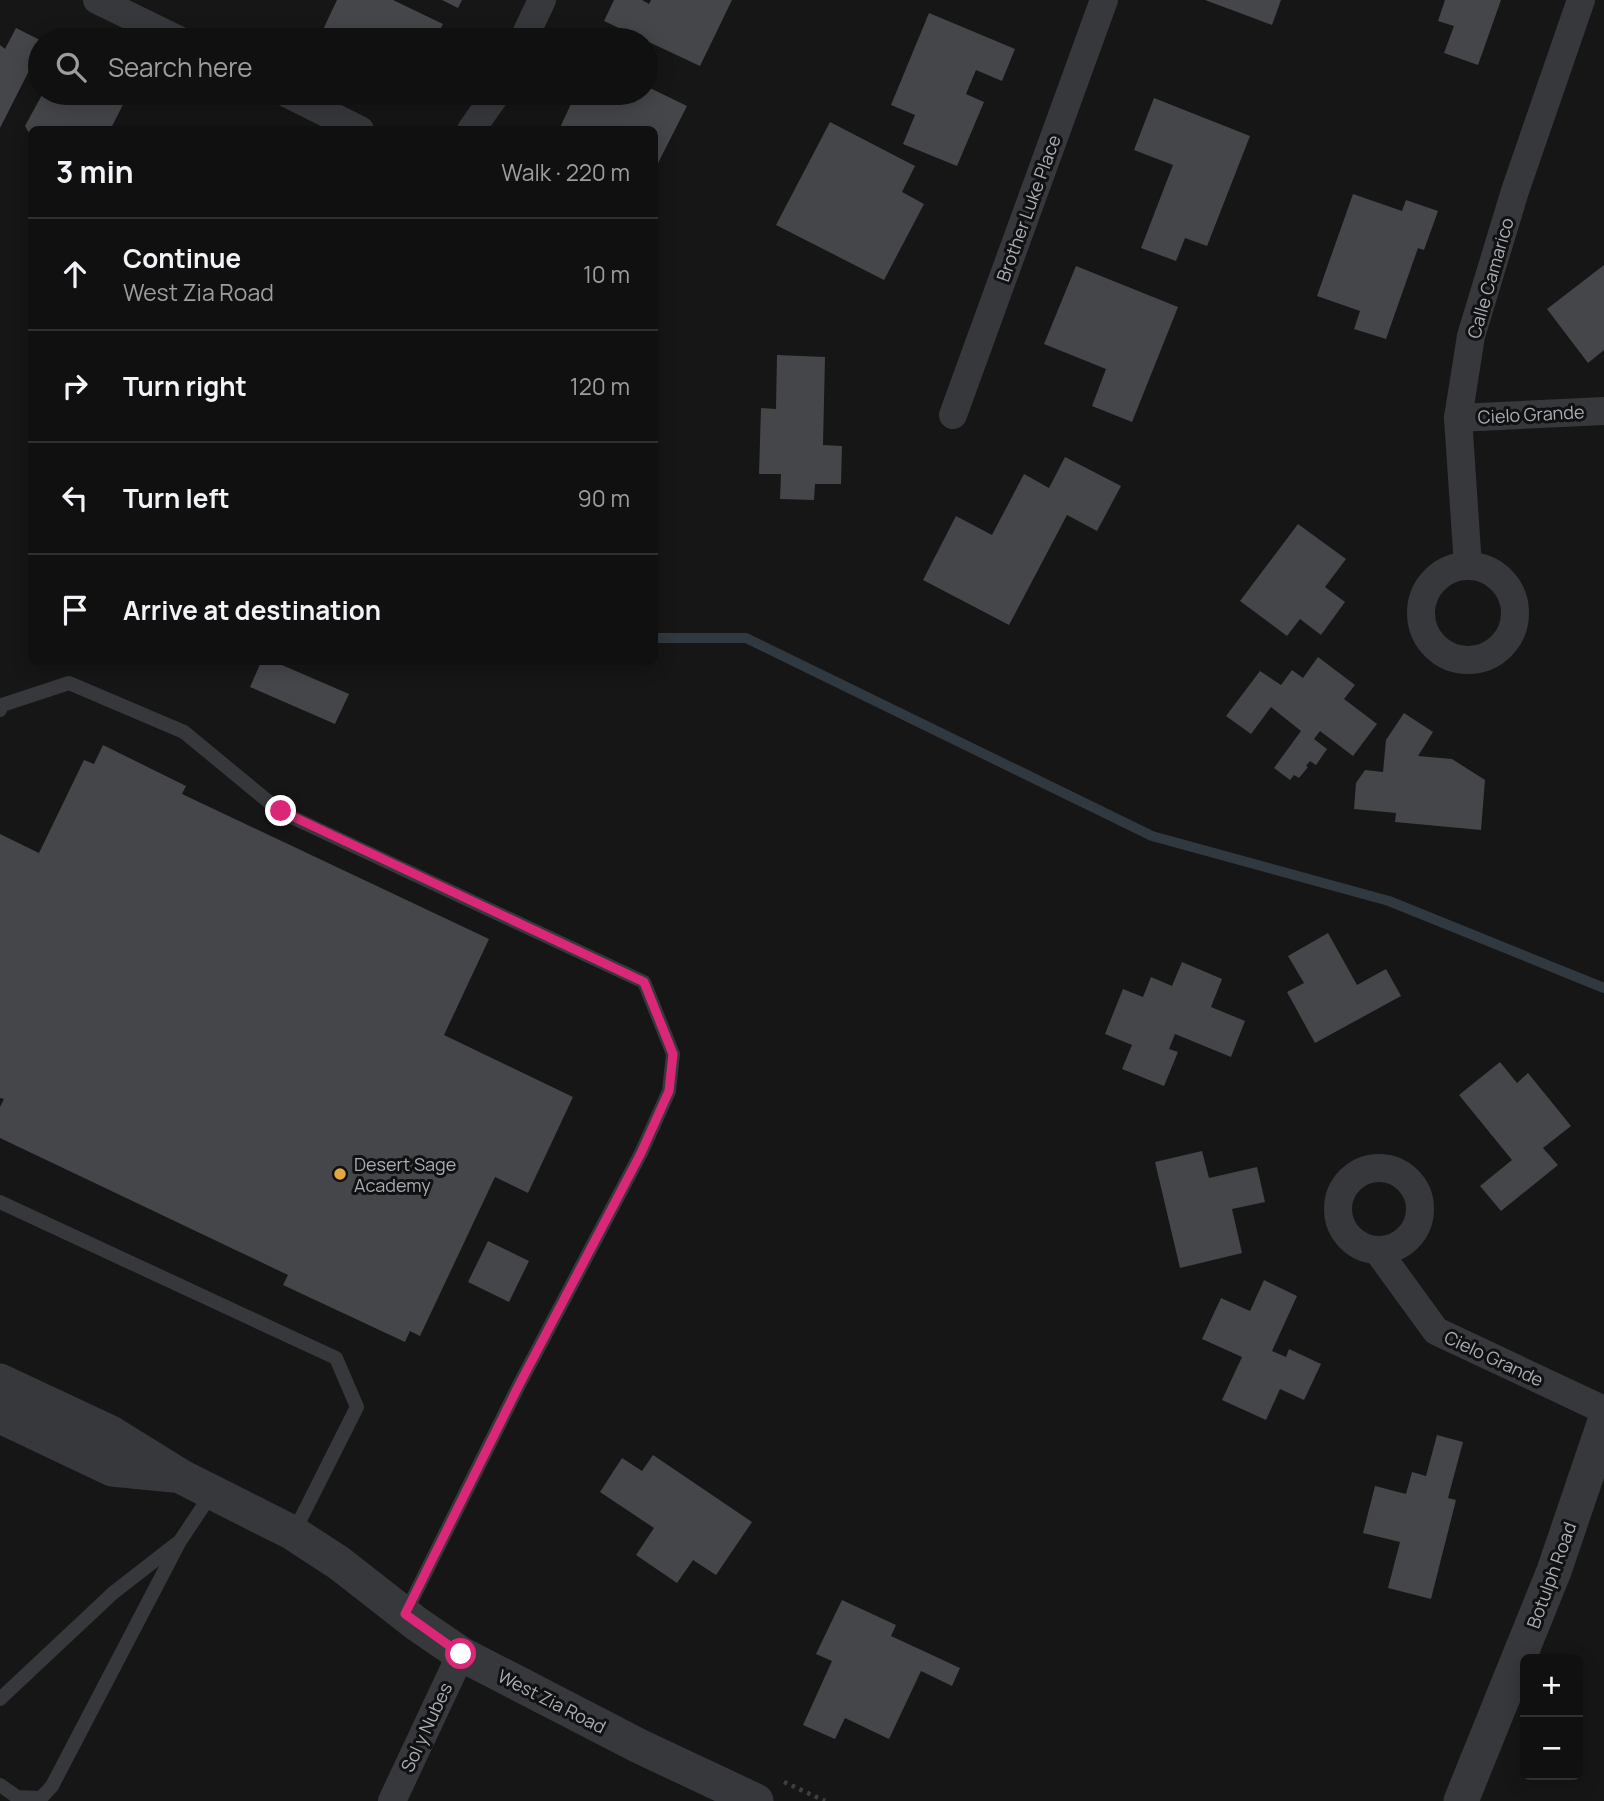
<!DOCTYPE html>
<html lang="en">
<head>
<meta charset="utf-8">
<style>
	body { margin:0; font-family:Manrope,sans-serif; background:#19191a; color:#f1f3f6 }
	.controls { position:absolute; right:21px; bottom:21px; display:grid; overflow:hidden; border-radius:10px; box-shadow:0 4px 18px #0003 }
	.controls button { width:63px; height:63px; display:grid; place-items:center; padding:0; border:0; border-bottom:2px solid #303031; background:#101011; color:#f1f3f6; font:35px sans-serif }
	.stop { position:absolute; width:21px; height:21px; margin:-16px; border:5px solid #db2777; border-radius:50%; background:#fff }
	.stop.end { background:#db2777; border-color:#fff; box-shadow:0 2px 7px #0008 }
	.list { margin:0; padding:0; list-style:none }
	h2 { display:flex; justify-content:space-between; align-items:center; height:91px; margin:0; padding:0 28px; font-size:30px }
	h2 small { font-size:23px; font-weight:400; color:#9c9d9f }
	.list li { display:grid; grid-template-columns:46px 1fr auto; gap:21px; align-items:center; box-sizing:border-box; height:112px; padding:0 28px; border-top:2px solid #303031 }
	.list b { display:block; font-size:26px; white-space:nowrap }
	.list p { margin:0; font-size:23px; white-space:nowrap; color:#9c9d9f }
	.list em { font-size:23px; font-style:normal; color:#9c9d9f }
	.icon { flex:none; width:38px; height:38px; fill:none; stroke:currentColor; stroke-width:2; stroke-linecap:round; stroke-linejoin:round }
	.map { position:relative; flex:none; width:1604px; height:1801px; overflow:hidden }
	.search { position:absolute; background:#101011; box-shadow:0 4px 18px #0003; left:28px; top:28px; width:630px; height:77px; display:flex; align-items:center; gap:18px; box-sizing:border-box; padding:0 24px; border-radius:38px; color:#9c9d9f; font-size:26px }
	.panel { position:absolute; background:#101011; box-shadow:0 4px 18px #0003; left:28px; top:126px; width:630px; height:539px; border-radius:10px }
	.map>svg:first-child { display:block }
</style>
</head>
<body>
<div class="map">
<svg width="1604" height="1801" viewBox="0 0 1604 1801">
	<rect width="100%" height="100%" fill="#161617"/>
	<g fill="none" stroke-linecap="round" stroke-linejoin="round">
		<path stroke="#30393f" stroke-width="10" d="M654,638H746L1152,836L1389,901L1604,988"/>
	</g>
	<g fill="#45464a">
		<path d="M337,0H393L443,24L435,40H419L411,36L409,40H318Z"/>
		<path d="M442,0H462L458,8Z"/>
		<path d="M614,0H642L649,4L651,0H732L700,66L604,21Z"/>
		<path d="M1205,0H1281L1272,25Z"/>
		<path d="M1445,0H1501L1478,65L1444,53L1454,26L1438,21Z"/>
		<path d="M929,13L1015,49L1002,81L976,70L966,94L984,102L957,166L903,144L915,115L891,105Z"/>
		<path d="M16,28L40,40V49L0,128V45L5,49Z"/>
		<path d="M646,86L687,106L654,171V130H559L576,93H646Z"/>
		<path d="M43,93H77L87,98L90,93H129L110,130H32V138L25,126Z"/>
		<path d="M1154,98L1250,136L1207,246L1185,238L1176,261L1141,248L1173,165L1134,150Z"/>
		<path d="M830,122L915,166L902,192L924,204L884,280L776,225Z"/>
		<path d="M1353,194L1402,211L1406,200L1438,211L1424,250L1418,248L1386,339L1354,329L1360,311L1317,296Z"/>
		<path d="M1604,265V350L1588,363L1547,309Z"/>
		<path d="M1076,266L1178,307L1132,422L1092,406L1106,369L1044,344Z"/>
		<path d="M777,355L825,357L823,445L842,446L841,484H815L814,500L780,499L781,474H759L761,408L776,409Z"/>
		<path d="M1065,457L1121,486L1097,531L1067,515L1009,625L923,580L956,516L992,535L1024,474L1049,488Z"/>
		<path d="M1298,524L1346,559L1325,587L1345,602L1321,635L1300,619L1287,636L1240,601Z"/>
		<path d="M1318,657L1355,685L1344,699L1377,724L1353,756L1320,731L1314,739L1327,749L1316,765L1310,761L1306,766L1308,767L1299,778L1294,775L1290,780L1274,768L1301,731L1271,707L1251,734L1226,716L1260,671L1281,685L1292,670L1303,678Z"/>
		<path d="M261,662H275L349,694L335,724L250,687Z"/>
		<path d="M1404,713L1433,732L1418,756L1452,759L1485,780L1481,830L1395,822L1396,813L1354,809L1356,783L1365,770L1383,772L1386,740Z"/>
		<path d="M103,745L186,786L182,794L489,939L444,1035L573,1097L528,1193L495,1177L420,1336L410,1331L405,1342L283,1285L288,1275L0,1138V1107L4,1099L0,1098V834L39,853L84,760L94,764Z"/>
		<path d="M1328,933L1357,985L1386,969L1401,996L1315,1043L1287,992L1304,983L1288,956Z"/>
		<path d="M1182,962L1222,979L1211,1007L1245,1021L1231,1057L1175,1034L1169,1049L1178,1052L1164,1086L1122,1069L1132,1045L1105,1034L1123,989L1143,997L1151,977L1172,986Z"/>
		<path d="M1500,1062L1517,1083L1528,1073L1571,1126L1543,1148L1558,1165L1501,1211L1480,1186L1512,1160L1459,1095Z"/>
		<path d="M1202,1151L1209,1178L1257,1167L1265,1202L1232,1209L1242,1253L1180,1268L1155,1162Z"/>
		<path d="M488,1241L529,1261L509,1302L468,1282Z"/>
		<path d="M1264,1280L1297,1296L1272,1351L1286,1357L1289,1349L1321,1364L1304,1400L1280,1389L1266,1420L1222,1400L1242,1357L1202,1339L1221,1298L1250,1311Z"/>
		<path d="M1437,1435L1463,1442L1448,1498L1456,1500L1431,1599L1388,1588L1400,1542L1363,1533L1375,1486L1406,1494L1412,1472L1426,1476Z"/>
		<path d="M653,1455L752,1522L716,1575L693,1560L677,1583L636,1555L654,1528L600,1492L622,1458L642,1471Z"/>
		<path d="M842,1600L896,1625L891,1636L960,1668L952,1686L921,1671L889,1739L845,1718L835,1739L803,1725L832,1661L816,1654Z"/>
	</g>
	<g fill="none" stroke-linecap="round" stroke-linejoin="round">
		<path stroke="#3d3f43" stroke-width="4.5" stroke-dasharray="3.5 5" stroke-linecap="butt" d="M784,1782L825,1801"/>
		<g stroke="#37383c" stroke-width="14">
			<path d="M0,710L2,705L69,683L184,732L281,812L644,982L673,1054L669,1091L641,1153L519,1385L405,1614"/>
			<path d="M0,1202L336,1358L357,1407L294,1532"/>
			<path d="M0,1699L113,1593L176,1544"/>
			<path d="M0,1785L17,1797L41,1798L52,1786L180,1541L212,1493"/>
		</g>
		<g stroke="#37383c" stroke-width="28">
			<path d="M97,0L179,40"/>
			<path d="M523,40L542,0"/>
			<path d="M286,93L360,130"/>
			<path d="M471,130L497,93"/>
			<path d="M953,415L1104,0"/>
			<path d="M1458,418L1604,411"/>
			<circle cx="1468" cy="613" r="47"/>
			<path d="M1468,566L1458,418L1471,336L1515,191L1581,0"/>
			<circle cx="1379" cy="1209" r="41"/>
			<path d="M1377,1250L1436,1331L1604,1410"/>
			<path d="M392,1801L461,1654"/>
		</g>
		<g stroke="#37383c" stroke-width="35">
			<path d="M0,1381L109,1432L180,1476L293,1533L339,1563L417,1624L461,1654L639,1746L756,1801"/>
			<path d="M0,1416L112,1469L173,1475"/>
			<path d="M1461,1801L1554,1571L1604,1424"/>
		</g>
	</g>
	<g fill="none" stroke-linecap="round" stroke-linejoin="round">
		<path stroke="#db2777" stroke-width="9" d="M281,811L644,982L673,1054L669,1091L641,1153L519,1385L405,1614L461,1654"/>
	</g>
	<circle fill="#e4a641" stroke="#111112" stroke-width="2.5" cx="340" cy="1174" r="7"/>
	<g text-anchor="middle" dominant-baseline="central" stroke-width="6" stroke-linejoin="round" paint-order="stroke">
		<g font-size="18" fill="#a9adb6" stroke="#111112">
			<text transform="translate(1028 208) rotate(-70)">Brother Luke Place</text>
			<text transform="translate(1490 278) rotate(-74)">Calle Camarico</text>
			<text transform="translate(1531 414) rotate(-3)">Cielo Grande</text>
			<text transform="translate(1494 1358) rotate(25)">Cielo Grande</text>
			<text transform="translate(1551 1575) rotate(-70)">Botulph Road</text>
			<text transform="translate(552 1701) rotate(27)">West Zia Road</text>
			<text transform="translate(426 1727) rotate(-65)">Sol y Nubes</text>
		</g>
		<g font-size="18" fill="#a9adb6" stroke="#111112" text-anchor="start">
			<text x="354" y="1164">Desert Sage<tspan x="354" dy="21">Academy</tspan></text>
		</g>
	</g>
</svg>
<div class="controls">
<button>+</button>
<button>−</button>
</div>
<div class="stop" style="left:461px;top:1654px"></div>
<div class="stop end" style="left:281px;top:811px"></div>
<div class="search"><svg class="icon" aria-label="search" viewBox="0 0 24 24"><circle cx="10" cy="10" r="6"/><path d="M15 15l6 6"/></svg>Search here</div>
<section class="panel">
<h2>3 min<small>Walk · 220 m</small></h2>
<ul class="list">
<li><svg class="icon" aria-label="ahead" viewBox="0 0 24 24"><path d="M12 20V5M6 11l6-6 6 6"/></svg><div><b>Continue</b><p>West Zia Road</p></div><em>10 m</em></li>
<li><svg class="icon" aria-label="right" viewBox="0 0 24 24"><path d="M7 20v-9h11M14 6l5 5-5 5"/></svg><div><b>Turn right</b></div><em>120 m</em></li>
<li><svg class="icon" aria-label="left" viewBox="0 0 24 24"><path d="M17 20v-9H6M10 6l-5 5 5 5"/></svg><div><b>Turn left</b></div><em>90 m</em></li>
<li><svg class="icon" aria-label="arrive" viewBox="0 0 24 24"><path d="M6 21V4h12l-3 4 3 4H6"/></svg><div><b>Arrive at destination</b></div></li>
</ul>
</section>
</div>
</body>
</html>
